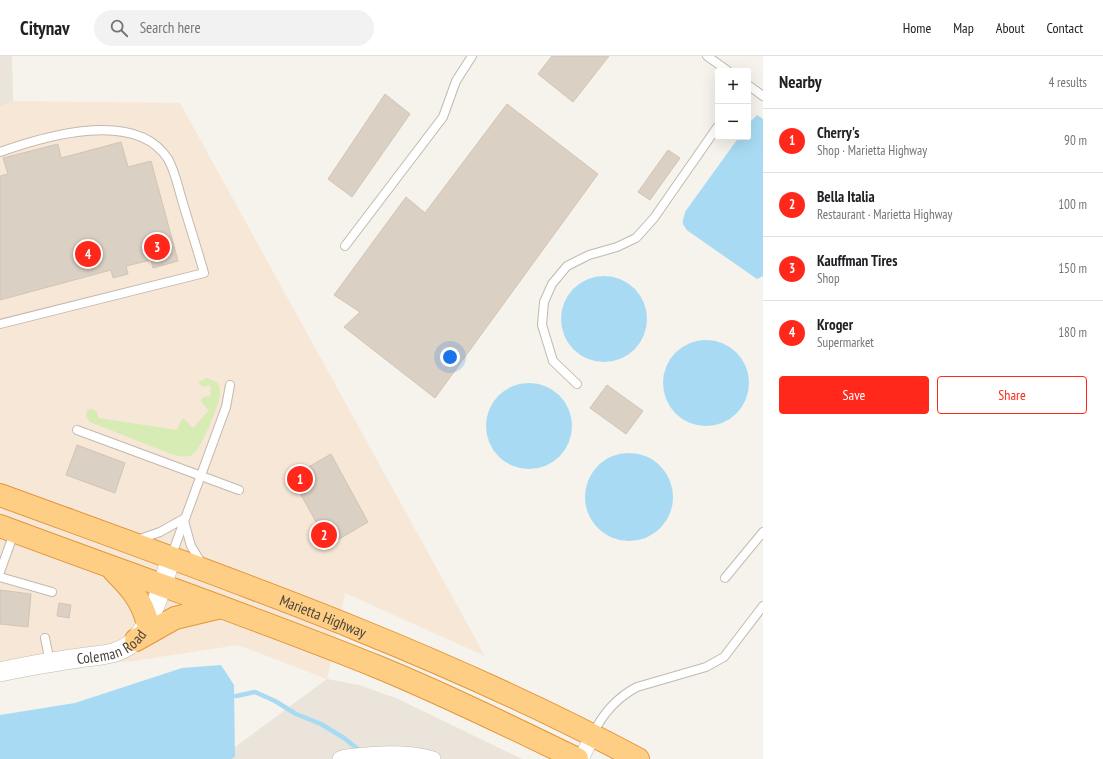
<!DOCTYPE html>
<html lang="en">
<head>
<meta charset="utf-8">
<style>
	body { margin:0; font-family:"PT Sans Narrow",sans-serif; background:#f2f2f2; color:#202124 }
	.controls { position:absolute; right:12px; top:12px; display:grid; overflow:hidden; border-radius:4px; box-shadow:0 4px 16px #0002 }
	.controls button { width:36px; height:36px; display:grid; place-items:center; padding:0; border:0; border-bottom:1px solid #e0e0e0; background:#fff; color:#202124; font:20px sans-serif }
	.you { position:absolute; left:450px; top:301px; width:14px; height:14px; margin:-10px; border:3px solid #fff; border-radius:50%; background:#1a73e8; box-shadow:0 0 0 6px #1a73e833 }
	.badge { display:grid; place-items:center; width:26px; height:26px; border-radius:50%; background:#ff281a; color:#fff; font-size:13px; font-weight:700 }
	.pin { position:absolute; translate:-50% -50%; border:2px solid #fff; box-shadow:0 1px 4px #0006 }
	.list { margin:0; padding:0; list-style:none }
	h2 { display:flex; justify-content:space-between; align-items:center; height:52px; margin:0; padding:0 16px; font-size:17px }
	h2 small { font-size:13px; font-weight:400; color:#757577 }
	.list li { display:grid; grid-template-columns:26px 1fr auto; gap:12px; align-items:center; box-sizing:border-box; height:64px; padding:0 16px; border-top:1px solid #e0e0e0 }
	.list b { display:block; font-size:15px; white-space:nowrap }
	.list p { margin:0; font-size:13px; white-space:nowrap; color:#757577 }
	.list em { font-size:13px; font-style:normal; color:#757577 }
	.actions { display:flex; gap:8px; padding:12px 16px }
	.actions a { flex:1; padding:9px 0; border:1px solid #ff281a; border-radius:4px; text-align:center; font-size:14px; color:#ff281a }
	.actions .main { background:#ff281a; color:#fff }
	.icon { flex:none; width:22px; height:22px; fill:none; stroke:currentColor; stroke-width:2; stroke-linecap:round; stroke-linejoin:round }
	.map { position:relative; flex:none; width:763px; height:703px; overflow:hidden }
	header { display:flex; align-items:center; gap:24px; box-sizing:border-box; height:56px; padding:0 20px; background:#fff; border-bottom:1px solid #e0e0e0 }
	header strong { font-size:19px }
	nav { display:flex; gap:22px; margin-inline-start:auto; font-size:14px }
	.search { width:280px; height:36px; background:#f2f2f2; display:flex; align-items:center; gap:10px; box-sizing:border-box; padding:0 14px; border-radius:22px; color:#757577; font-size:15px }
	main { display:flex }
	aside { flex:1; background:#fff }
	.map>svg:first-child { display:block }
</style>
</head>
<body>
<header>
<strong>Citynav</strong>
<div class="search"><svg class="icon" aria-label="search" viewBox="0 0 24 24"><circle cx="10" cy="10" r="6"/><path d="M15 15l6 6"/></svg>Search here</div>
<nav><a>Home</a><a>Map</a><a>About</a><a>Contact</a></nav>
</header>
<main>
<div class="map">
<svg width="763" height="703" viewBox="0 0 763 703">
	<rect width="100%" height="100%" fill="#f6f2ec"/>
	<g fill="#eae4da">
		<path d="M0,0H12L13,45L0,51Z"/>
		<path d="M327,623L359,629L398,643L522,703H219Z"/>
	</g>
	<path fill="#f7e7d7" d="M13,45L180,47L485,600L345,537L327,623L238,589L133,605L0,616V51Z"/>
	<path fill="#d7ebb4" d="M207,322L218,327C219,330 220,334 220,337C220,347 201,394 192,399C185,402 178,400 171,398L90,366L86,361L87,354L92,353L96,355L99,362L177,374L181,364L184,363L193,372L209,354L201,346L202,342L211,339L210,329L203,331L198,326Z"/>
	<g fill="#a8dbf3">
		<path d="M757,59L763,63V220L757,223L688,175C680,165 683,167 685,156L739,81H748V68Z"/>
		<circle cx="604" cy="263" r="43"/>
		<circle cx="706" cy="327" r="43"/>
		<circle cx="529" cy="370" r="43"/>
		<circle cx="629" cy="441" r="44"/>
		<path d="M221,609L234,629L235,701L231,703H0V659L75,647L182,612Z"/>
	</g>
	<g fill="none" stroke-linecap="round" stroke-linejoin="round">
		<path stroke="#a8dbf3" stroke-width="4.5" d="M236,640L255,636L275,645L296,658L321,668L344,682L360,695"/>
	</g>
	<g fill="#dbd0c4" stroke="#d3c4b3">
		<path d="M552,0H609L573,46L538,18Z"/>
		<path d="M385,38L410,58L352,141L328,123Z"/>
		<path d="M507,48L598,118L435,342L344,271L360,256L334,239L406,141L425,157Z"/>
		<path d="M121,86L128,111L151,105L178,205L153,212L151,204L126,210L128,218L113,222L111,214L0,244V120L8,118L3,102L58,88L61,102Z"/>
		<path d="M668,94L680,102L650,144L638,136Z"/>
		<path d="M607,329L643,355L626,378L590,352Z"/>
		<path d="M77,389L125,407L115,437L66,419Z"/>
		<path d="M331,398L368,466L329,489L291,421Z"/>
		<path d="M0,534L31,538L28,571L0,568Z"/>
		<path d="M59,547L71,549L69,562L57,560Z"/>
	</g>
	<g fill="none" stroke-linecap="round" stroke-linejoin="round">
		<defs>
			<g id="service">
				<path d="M707,0L728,15"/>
				<path d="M748,29L763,40"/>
				<path d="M0,96C45,80 136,53 168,103C175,115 178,131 182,144C189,168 197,192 204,217L0,268"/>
				<path d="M345,190L443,61L456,25L472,0"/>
				<path d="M577,328L553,305L542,269L544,246L552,228L567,210L589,199L617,191L636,182L654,162L718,70"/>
				<path d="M77,374L239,434"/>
				<path d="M184,465L191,490L202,508"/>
				<path d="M137,484L160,476L185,462"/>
				<path d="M171,501L226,351L230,329"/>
				<path d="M0,516L14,477"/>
				<path d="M0,521L52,536"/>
				<path d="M725,522L763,476"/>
				<path d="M45,582L50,606"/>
				<path d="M593,678C603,657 616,642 637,631L706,611L724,601L763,550"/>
			</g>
			<g id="minor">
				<path d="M340,703L345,701C375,698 404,695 433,703"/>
				<path d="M581,703L593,679"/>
			</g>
			<g id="tertiary">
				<path id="s1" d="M0,616C26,610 52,606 79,602C91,600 106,600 118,595C124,593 132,588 136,583C153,564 163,527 171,502"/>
			</g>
			<g id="trunk">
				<path id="s2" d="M0,439C216,518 435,594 638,703"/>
				<path d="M0,470C126,517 254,561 378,611C446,639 511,671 577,703"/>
				<path d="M114,515C129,530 141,543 147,565"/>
				<path d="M136,584L175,562L221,551"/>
			</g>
		</defs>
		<use href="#service" stroke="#c2b9ae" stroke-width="10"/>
		<use href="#minor" stroke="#c2b9ae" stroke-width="16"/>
		<use href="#tertiary" stroke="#c2b9ae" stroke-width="20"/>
		<use href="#trunk" stroke="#e39639" stroke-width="24"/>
		<use href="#service" stroke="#fff" stroke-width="8"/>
		<use href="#minor" stroke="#fff" stroke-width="15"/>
		<use href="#tertiary" stroke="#fff" stroke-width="19"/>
		<use href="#trunk" stroke="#ffce85" stroke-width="22"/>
	</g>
	<g text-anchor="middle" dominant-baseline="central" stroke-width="4" stroke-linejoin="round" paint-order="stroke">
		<g font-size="15" fill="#4b4239" stroke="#fff">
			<text stroke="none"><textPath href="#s2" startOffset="345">Marietta Highway</textPath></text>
			<text stroke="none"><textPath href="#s1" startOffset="115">Coleman Road</textPath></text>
		</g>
	</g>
</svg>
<div class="controls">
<button>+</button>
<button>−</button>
</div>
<div class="you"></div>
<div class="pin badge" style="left:300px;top:423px">1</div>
<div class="pin badge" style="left:324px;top:479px">2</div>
<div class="pin badge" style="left:157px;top:191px">3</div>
<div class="pin badge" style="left:88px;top:198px">4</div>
</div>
<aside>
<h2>Nearby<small>4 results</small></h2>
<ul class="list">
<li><span class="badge">1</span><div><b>Cherry's</b><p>Shop · Marietta Highway</p></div><em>90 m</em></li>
<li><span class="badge">2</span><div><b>Bella Italia</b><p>Restaurant · Marietta Highway</p></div><em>100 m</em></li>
<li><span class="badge">3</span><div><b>Kauffman Tires</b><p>Shop</p></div><em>150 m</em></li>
<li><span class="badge">4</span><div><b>Kroger</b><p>Supermarket</p></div><em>180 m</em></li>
</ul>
<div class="actions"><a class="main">Save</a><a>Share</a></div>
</aside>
</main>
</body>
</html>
